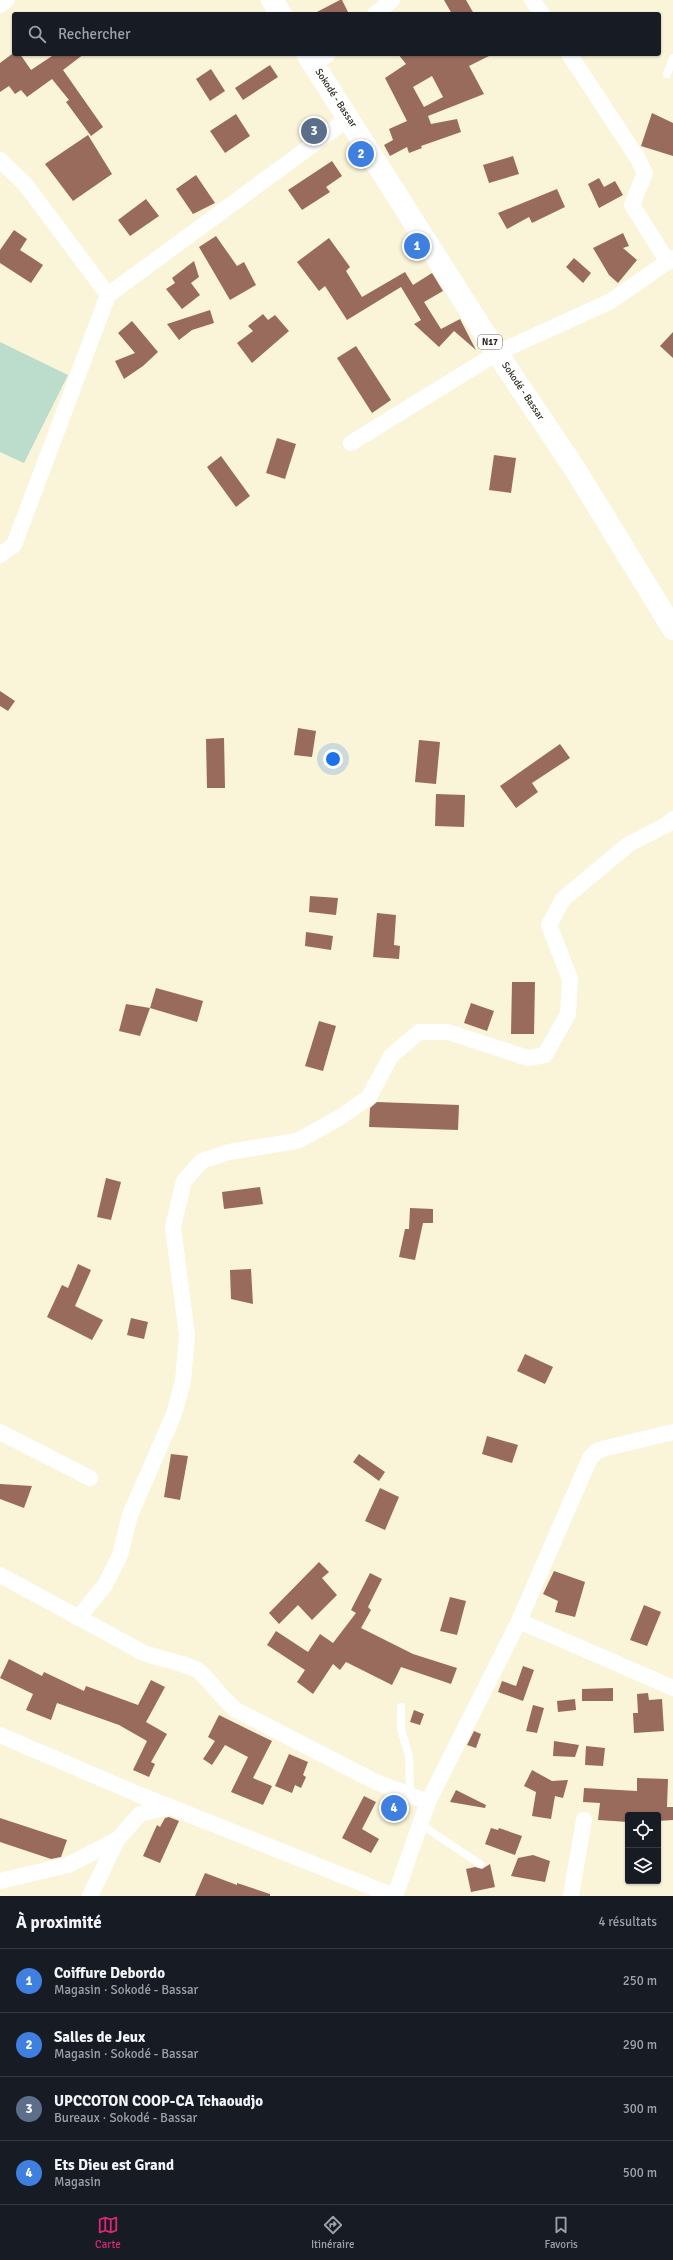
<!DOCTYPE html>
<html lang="fr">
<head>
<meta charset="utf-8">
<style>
	body { margin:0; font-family:Signika,sans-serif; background:#242831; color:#f1f3f6 }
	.controls { position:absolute; right:12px; bottom:12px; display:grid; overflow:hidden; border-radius:4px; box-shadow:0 1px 3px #0004 }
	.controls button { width:36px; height:36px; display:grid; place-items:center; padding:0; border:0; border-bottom:1px solid #363941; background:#171b24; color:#f1f3f6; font:20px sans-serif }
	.you { position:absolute; left:333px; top:759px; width:14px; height:14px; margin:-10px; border:3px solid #fff; border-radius:50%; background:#1a73e8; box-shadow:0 0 0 6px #1a73e833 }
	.badge { display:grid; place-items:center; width:26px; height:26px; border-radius:50%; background:#db2777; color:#fff; font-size:13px; font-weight:700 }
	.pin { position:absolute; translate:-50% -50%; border:2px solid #fff; box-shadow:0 1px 4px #0006 }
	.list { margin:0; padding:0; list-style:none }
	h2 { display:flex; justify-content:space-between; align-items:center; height:52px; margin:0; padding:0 16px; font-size:17px }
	h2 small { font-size:13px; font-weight:400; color:#9ea1a6 }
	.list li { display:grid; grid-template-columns:26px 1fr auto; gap:12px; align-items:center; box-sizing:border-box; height:64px; padding:0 16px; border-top:1px solid #363941 }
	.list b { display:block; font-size:15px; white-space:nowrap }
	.list p { margin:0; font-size:13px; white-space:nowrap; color:#9ea1a6 }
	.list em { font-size:13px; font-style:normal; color:#9ea1a6 }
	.icon { flex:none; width:22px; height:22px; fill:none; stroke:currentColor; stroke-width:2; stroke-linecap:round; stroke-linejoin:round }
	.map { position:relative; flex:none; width:673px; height:1896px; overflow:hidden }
	.search { position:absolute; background:#171b24; box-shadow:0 1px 3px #0004; left:12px; right:12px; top:12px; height:44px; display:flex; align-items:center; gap:10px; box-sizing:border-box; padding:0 14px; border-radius:4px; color:#9ea1a6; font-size:15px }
	.sheet { height:308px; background:#171b24 }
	nav { display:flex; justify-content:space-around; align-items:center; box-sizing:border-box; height:56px; border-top:1px solid #363941; background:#171b24; font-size:11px; color:#9ea1a6 }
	nav a { display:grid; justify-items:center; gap:2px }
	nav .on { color:#db2777 }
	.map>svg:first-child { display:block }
</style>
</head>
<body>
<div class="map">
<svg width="673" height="1896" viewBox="0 0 673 1896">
	<rect width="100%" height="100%" fill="#faf4d9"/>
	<path fill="#bcdccc" d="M0,342L68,375L24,463L0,452Z"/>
	<g fill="#996b5c" fill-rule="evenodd">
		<path d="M340,0H342L349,14H313Z"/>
		<path d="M444,0H466L474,14H452Z"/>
		<path d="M12,54H20L31,70L55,54H84L63,70L103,127L91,136L66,102L69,100L52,79L27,97L21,90L15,94L9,86L0,92V63Z"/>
		<path d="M398,54H493L469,66L484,94L428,116L431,124L457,119L461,132L421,146L422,148L409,153L407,147L390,156L384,145L393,140L389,129L407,121L385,78L406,64ZM432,76L443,97L424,107L413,87Z"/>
		<path d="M270,65L278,77L243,100L235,88Z"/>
		<path d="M211,69L225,91L210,101L196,79Z"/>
		<path d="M652,113L673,123V156L641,146Z"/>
		<path d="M236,114L250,136L225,153L210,131Z"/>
		<path d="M88,135L112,174L73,201L45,164Z"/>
		<path d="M513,156L519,174L489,183L483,165Z"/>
		<path d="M332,161L342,176L326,187L330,192L302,210L288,190Z"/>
		<path d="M196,175L215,203L193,214L176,189Z"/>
		<path d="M599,178L604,187L615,181L623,195L599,208L588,184Z"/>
		<path d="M557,189L565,207L532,223L529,217L507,229L498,213Z"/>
		<path d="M146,199L159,216L130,236L118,220Z"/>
		<path d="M14,230L27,239L20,250L43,265L31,283L0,263V250Z"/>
		<path d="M623,233L629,246L623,248L637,260L618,283L609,275L593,248Z"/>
		<path d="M216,236L237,266L244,262L256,285L230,300L199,247Z"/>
		<path d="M329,238L350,267L346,271L362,297L405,272L413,285L432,273L443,291L424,302L441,329L460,319L476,350L454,331L439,347L414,324L421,320L401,287L347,320L325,286L319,291L297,262Z"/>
		<path d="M574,258L591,273L583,283L566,267Z"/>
		<path d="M194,261L199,277L191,283L200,295L182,309L166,289L175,283L172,278Z"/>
		<path d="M210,310L214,323L192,330L179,340L167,324Z"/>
		<path d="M263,314L268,320L275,315L289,331L252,363L237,343L253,331L248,326Z"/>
		<path d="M132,321L158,352L143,366L124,379L115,361L135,353L118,333Z"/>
		<path d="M673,332V358L660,346Z"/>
		<path d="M356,346L391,400L372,413L337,358Z"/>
		<path d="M277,438L296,444L285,479L266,473Z"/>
		<path d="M494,455L516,458L511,493L489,490Z"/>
		<path d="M221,456L250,496L236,507L207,467Z"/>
		<path d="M0,691L15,701L8,711L0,706Z"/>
		<path d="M298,728L316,731L312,757L294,755Z"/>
		<path d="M224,738L225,788H207L206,739Z"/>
		<path d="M419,740L440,742L436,784L415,782Z"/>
		<path d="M560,744L570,758L532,783L538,792L516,808L500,786Z"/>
		<path d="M436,794L465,795L464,827L435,826Z"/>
		<path d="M310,896L338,898L336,915L309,912Z"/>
		<path d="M377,913L396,915L394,945L400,946L399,959L373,957Z"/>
		<path d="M306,932L333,936L331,950L305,946Z"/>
		<path d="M512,982H535L534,1034H511Z"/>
		<path d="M156,988L203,1001L197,1022L150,1008Z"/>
		<path d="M471,1003L494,1011L487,1031L464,1023Z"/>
		<path d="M126,1004L150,1008L140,1036L119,1031Z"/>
		<path d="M319,1021L336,1026L323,1071L305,1066Z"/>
		<path d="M377,1102L459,1105L458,1130L369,1127L370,1108Z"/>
		<path d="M106,1178L121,1182L111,1220L97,1217Z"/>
		<path d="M260,1187L263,1204L224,1209L222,1192Z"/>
		<path d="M410,1208L433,1209V1223H423L415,1260L399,1257L405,1229H409Z"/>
		<path d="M78,1264L91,1270L75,1306L103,1320L92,1340L47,1317L62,1285L68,1288Z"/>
		<path d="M251,1269L253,1304L231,1299L230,1270Z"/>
		<path d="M131,1318L148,1322L144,1339L127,1335Z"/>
		<path d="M525,1354L553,1367L545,1384L517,1371Z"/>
		<path d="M487,1436L518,1445L512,1463L482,1454Z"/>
		<path d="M171,1454L188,1456L180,1500L164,1497Z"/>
		<path d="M359,1454L385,1472L379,1481L353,1462Z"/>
		<path d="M0,1484L32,1486L24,1508L0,1499Z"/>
		<path d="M380,1488L399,1497L385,1530L365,1521Z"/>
		<path d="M319,1562L329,1572L322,1578L337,1595L312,1620L298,1605L279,1624L269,1613Z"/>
		<path d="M554,1571L585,1582L575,1617L555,1612L558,1601L543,1594Z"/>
		<path d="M370,1573L382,1579L368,1607L371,1610L361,1628L413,1654L457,1668L451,1684L401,1667L392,1685L346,1662L340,1670L333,1664L313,1694L297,1682L305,1670L267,1645L276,1631L308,1652L320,1634L333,1643L356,1613L351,1610Z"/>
		<path d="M450,1597L466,1601L457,1635L440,1631Z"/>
		<path d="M644,1605L661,1612L647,1646L630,1640Z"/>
		<path d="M9,1659L42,1676L44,1672L84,1691L86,1686L138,1705L151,1680L165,1687L146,1722L167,1734L151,1762L155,1764L149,1777L133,1770L147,1741L119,1725L57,1703L51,1720L26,1710L33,1694L0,1678Z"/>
		<path d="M523,1666L534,1670L523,1701L498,1692L502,1681L516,1686Z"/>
		<path d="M613,1688V1701H582V1689Z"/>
		<path d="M648,1693L649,1700L662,1699L664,1731L634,1733L633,1713H638L637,1694Z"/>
		<path d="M575,1699L576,1710L558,1712L557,1701Z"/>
		<path d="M533,1705L544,1708L537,1733L526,1731Z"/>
		<path d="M414,1710L424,1714L420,1725L410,1722Z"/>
		<path d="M219,1715L272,1741L253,1778L272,1786L263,1805L231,1792L248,1757L225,1745L212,1765L203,1759L215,1741L208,1737Z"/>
		<path d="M474,1731L481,1734L476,1748L467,1745Z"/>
		<path d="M554,1741L579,1745L575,1757L553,1756Z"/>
		<path d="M586,1746L605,1748L603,1766L585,1765Z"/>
		<path d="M289,1754L308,1762L303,1775L306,1777L301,1788L295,1785L292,1793L275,1786Z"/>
		<path d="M532,1770L552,1781L568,1780L563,1798L555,1796L551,1819L532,1816L536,1792L524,1786Z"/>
		<path d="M637,1778L668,1779L667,1807H673V1820L658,1821V1815H628V1822L598,1820L600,1803L583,1802L584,1788L637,1791Z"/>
		<path d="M456,1790L486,1805L485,1808L450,1802Z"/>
		<path d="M364,1796L376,1802L362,1829L379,1839L371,1853L342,1838Z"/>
		<path d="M169,1817L179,1821L160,1863L143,1856L157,1825L160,1827L165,1818Z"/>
		<path d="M0,1818L67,1840L61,1857L51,1859L0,1842Z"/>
		<path d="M491,1828L498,1830L499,1828L522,1836L515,1855L485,1844Z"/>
		<path d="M533,1855L550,1861L545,1882L511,1876L518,1858Z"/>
		<path d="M490,1864L495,1887L471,1892L466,1869L475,1867L482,1869Z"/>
		<path d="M205,1873L237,1885V1883L270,1894V1896H195Z"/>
	</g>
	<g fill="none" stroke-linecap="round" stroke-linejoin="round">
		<g stroke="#fff" stroke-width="8">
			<path d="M667,74L673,58"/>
			<path d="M401,1707V1729L409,1756L410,1796"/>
			<path d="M420,1824L480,1864"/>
		</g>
		<g stroke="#fff" stroke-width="16">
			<path d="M532,0L542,14"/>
			<path d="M0,5L7,0"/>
			<path d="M375,14L392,0"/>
			<path d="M569,54L637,157L645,173L632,205L668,262"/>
			<path d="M314,65L328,54"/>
			<path d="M0,160L25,184L108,295"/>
			<path d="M351,443L497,353L611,301L673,258"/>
			<path d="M0,555L14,545L108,295L349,118"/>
			<path d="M0,1432L90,1478"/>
			<path d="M0,1575L142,1652C157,1659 189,1663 200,1672C213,1684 221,1698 236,1710L376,1782L428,1802"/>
			<path d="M78,1618L105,1585L120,1555L130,1515L174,1414L183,1381L187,1335L173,1227L184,1181L202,1161L229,1152L297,1141L339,1118L369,1097L391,1056L419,1032H448L528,1058L545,1055L568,1014L570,979L549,925L563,899L629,844L668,824L673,819"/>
			<path d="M519,1621L673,1688"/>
			<path d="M0,1735L135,1793L394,1896"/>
			<path d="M0,1881L68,1865L117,1840"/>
			<path d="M90,1896L117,1840L140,1814L169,1807"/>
			<path d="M395,1896L428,1802L519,1621L590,1458L597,1451L606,1448L673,1432"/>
			<path d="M571,1896L584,1820"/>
		</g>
		<g stroke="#fff" stroke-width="22">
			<path d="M272,0L281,14"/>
			<path d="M307,54L497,353L575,469L673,629"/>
		</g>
	</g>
	<g text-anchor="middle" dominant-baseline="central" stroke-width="3" stroke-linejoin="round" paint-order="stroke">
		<rect fill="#fff" stroke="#6a6862" stroke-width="1" x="478" y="335" width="24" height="14" rx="3"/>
		<g font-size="9" font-weight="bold" fill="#2a281e">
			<text x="490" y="342">N17</text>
		</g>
		<g font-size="10" fill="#2a281e" stroke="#fff">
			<text transform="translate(336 98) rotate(57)">Sokodé - Bassar</text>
			<text transform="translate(523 391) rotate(56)">Sokodé - Bassar</text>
		</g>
	</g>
</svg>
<div class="controls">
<button><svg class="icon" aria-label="locate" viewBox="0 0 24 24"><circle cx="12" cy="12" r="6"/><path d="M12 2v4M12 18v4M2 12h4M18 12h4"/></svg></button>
<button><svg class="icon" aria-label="layers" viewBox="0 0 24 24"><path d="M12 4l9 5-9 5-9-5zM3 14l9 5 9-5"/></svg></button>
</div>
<div class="you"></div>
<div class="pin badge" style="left:417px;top:246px;background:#3f7fe0">1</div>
<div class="pin badge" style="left:361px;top:154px;background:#3f7fe0">2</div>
<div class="pin badge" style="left:314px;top:131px;background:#5c6f8a">3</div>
<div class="pin badge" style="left:394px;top:1808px;background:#3f7fe0">4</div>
<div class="search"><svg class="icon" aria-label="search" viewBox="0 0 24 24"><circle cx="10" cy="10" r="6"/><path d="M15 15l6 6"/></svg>Rechercher</div>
</div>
<section class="sheet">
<h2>À proximité<small>4 résultats</small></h2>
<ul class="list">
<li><span class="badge" style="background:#3f7fe0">1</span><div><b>Coiffure Debordo</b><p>Magasin · Sokodé - Bassar</p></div><em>250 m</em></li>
<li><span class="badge" style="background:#3f7fe0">2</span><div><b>Salles de Jeux</b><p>Magasin · Sokodé - Bassar</p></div><em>290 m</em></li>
<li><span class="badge" style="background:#5c6f8a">3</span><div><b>UPCCOTON COOP-CA Tchaoudjo</b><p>Bureaux · Sokodé - Bassar</p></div><em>300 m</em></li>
<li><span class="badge" style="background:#3f7fe0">4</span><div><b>Ets Dieu est Grand</b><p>Magasin</p></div><em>500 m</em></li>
</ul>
</section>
<nav>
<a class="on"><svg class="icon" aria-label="map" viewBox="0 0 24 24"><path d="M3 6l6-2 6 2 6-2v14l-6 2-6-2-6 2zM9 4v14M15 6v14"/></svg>Carte</a>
<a><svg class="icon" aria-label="directions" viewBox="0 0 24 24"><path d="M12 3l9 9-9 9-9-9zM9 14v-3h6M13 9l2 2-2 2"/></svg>Itinéraire</a>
<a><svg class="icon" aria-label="saved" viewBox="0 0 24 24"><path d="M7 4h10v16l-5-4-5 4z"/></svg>Favoris</a>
</nav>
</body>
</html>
